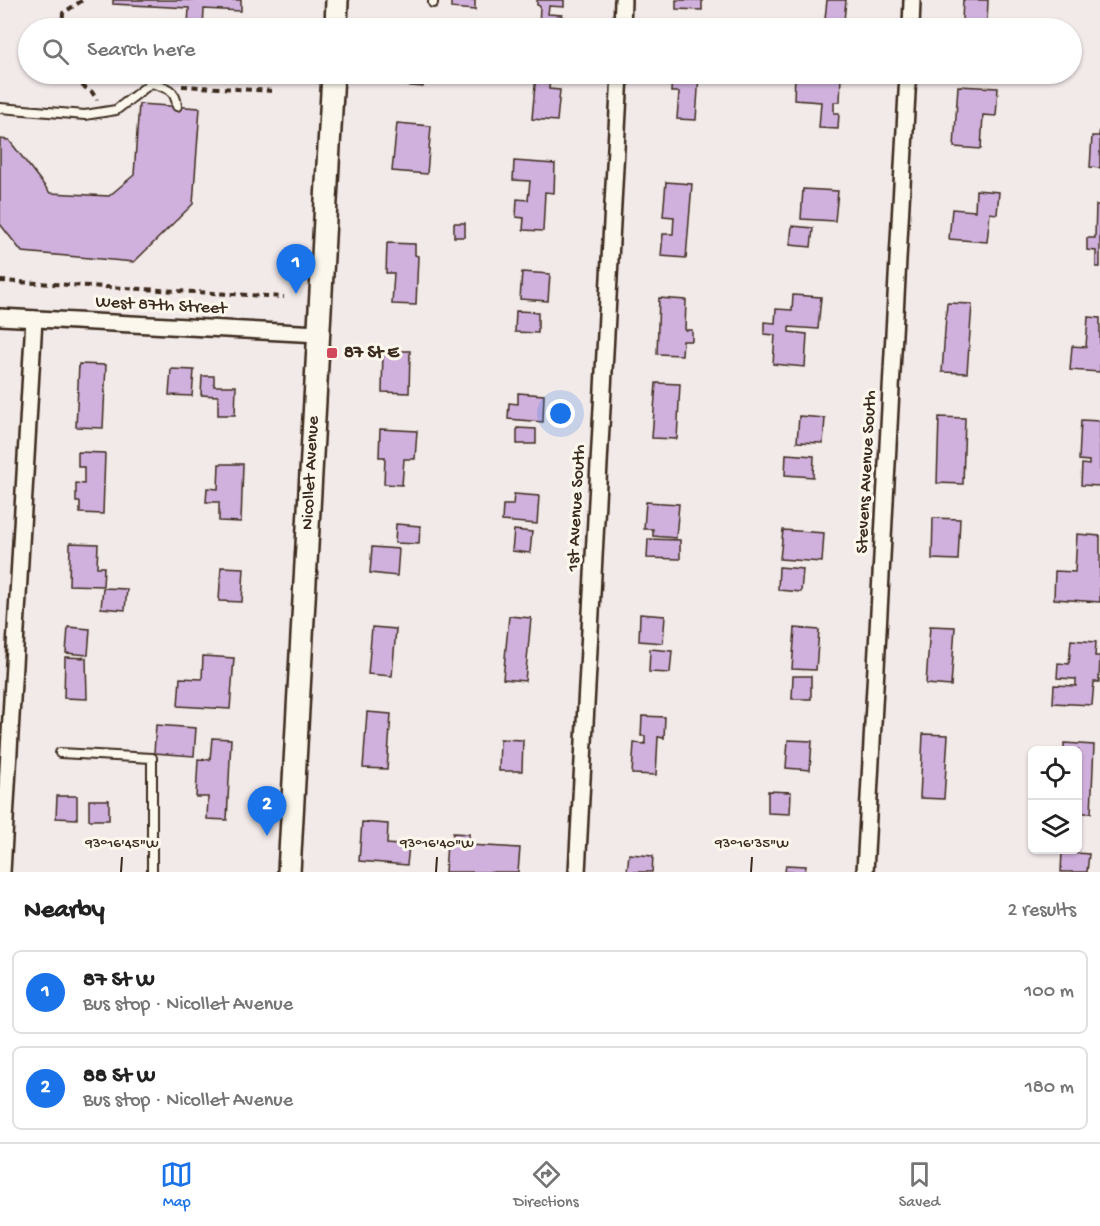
<!DOCTYPE html>
<html lang="en">
<head>
<meta charset="utf-8">
<style>
	body { margin:0; font-family:"Gochi Hand",sans-serif; background:#f2f2f2; color:#222 }
	.controls { position:absolute; right:18px; bottom:18px; display:grid; overflow:hidden; border-radius:9px; box-shadow:0 2px 4px #0004 }
	.controls button { width:54px; height:54px; display:grid; place-items:center; padding:0; border:0; border-bottom:2px solid #e0e0e0; background:#fff; color:#222; font:30px sans-serif }
	.you { position:absolute; left:561px; top:414px; width:21px; height:21px; margin:-15px; border:4px solid #fff; border-radius:50%; background:#1a73e8; box-shadow:0 0 0 9px #1a73e833 }
	.badge { display:grid; place-items:center; width:39px; height:39px; border-radius:50%; background:#1a73e8; color:#fff; font-size:20px; font-weight:700 }
	.pin { position:absolute; translate:-50% -50px; filter:drop-shadow(0 2px 3px #0008) }
	.pin::after { content:''; position:absolute; top:32px; width:21px; height:18px; background:inherit; clip-path:polygon(0 0,100% 0,50% 100%) }
	.list { margin:0; padding:0; list-style:none }
	h2 { display:flex; justify-content:space-between; align-items:center; height:78px; margin:0; padding:0 24px; font-size:26px }
	h2 small { font-size:20px; font-weight:400; color:#767676 }
	.list li { display:grid; grid-template-columns:39px 1fr auto; gap:18px; align-items:center; box-sizing:border-box; height:84px; margin:0 12px 12px; padding:0 12px; border:2px solid #e0e0e0; border-radius:9px }
	.list b { display:block; font-size:22px; white-space:nowrap }
	.list p { margin:0; font-size:20px; white-space:nowrap; color:#767676 }
	.list em { font-size:20px; font-style:normal; color:#767676 }
	.icon { flex:none; width:33px; height:33px; fill:none; stroke:currentColor; stroke-width:2; stroke-linecap:round; stroke-linejoin:round }
	.map { position:relative; flex:none; width:1100px; height:872px; overflow:hidden }
	.search { position:absolute; background:#fff; box-shadow:0 2px 4px #0004; left:18px; right:18px; top:18px; height:66px; display:flex; align-items:center; gap:15px; box-sizing:border-box; padding:0 21px; border-radius:33px; color:#767676; font-size:22px }
	.sheet { height:270px; background:#fff }
	nav { display:flex; justify-content:space-around; align-items:center; box-sizing:border-box; height:84px; border-top:2px solid #e0e0e0; background:#fff; font-size:16px; color:#767676 }
	nav a { display:grid; justify-items:center; gap:3px }
	nav .on { color:#1a73e8 }
	.map>svg:first-child { display:block }
</style>
</head>
<body>
<div class="map">
<svg width="1100" height="872" viewBox="0 0 1100 872">
	<rect width="100%" height="100%" fill="#f2e9e9"/>
	<filter id="ink" filterUnits="userSpaceOnUse"><feTurbulence type="fractalNoise" baseFrequency=".0167" numOctaves="2"/><feDisplacementMap in="SourceGraphic" scale="12" xChannelSelector="R" yChannelSelector="G"/><feConvolveMatrix kernelMatrix="1 2 1 2 8 2 1 2 1" color-interpolation-filters="sRGB"/></filter>
	<g filter="url(#ink)">
		<g fill="#d0b1dd" stroke="#3b2a1e" stroke-width="1.5">
			<path d="M113,0H241V11L204,9L203,27L209,28H183V25H188L189,8L113,4Z"/>
			<path d="M451,0H475V10L451,8Z"/>
			<path d="M537,0H564V7L549,6L548,14L562,15L561,28H532L539,27L540,6L537,5Z"/>
			<path d="M676,0H702V10L676,9Z"/>
			<path d="M827,0H846L844,21L825,19Z"/>
			<path d="M963,0H988L987,23L962,21Z"/>
			<path d="M402,74H424L423,87L401,85Z"/>
			<path d="M536,74H555L554,78H550L549,89L560,90L557,121L532,119Z"/>
			<path d="M672,74H699L696,120L677,119L679,92H671Z"/>
			<path d="M795,74L841,76L840,102H834V113H839L838,129L819,128L821,102L794,100Z"/>
			<path d="M958,86L998,88L996,116L983,115L981,149L954,147Z"/>
			<path d="M139,104L200,108L193,204L134,262L22,252L0,224V139L9,140L50,193L109,196L134,175Z"/>
			<path d="M397,123L431,126L427,174L392,171Z"/>
			<path d="M1100,127V168L1090,167L1092,136H1099Z"/>
			<path d="M514,161L555,164L554,193L545,192L543,231L523,230L524,218L516,217L517,199L528,200L530,181L513,180Z"/>
			<path d="M666,182L692,184L686,258L661,256L663,234H673L674,217L663,216Z"/>
			<path d="M803,189L838,191L835,221L801,219Z"/>
			<path d="M976,190L999,192L997,214L990,213L987,242L949,239L952,209L975,211Z"/>
			<path d="M1096,205H1100V267H1096V251L1087,250V238H1095Z"/>
			<rect x="454" y="223" width="11" height="14"/>
			<path d="M792,226L813,228L811,247L790,245Z"/>
			<path d="M387,243L415,244V255L418,256L416,305L392,304L394,273H386Z"/>
			<path d="M522,272L550,274L548,301L520,299Z"/>
			<path d="M793,295L821,297L818,329L789,327V332L807,334L805,367L773,364L775,335L764,334V322L775,323L776,309L792,310Z"/>
			<path d="M659,298L686,300L685,330H692V341H683L682,355L657,354Z"/>
			<path d="M947,303L972,304L967,373L942,372Z"/>
			<path d="M516,311L538,312V333L515,332Z"/>
			<path d="M1088,317L1100,318V372L1070,370L1072,346L1086,347Z"/>
			<path d="M383,351H410L409,393L382,392Z"/>
			<path d="M79,364L106,365L103,428L76,427Z"/>
			<path d="M171,369L194,370L192,396L169,395Z"/>
			<path d="M202,376H214V386H236L235,415H218V396L201,395Z"/>
			<path d="M656,383L680,384L677,439L652,438Z"/>
			<path d="M518,393L544,395L543,422L508,419L509,403L518,404Z"/>
			<path d="M799,416L825,418L823,443L797,442Z"/>
			<path d="M939,417L965,418L963,484L937,483Z"/>
			<path d="M1081,420L1100,421V486L1081,485L1082,464L1089,465V461L1079,460Z"/>
			<path d="M517,428L536,429V444H517Z"/>
			<path d="M380,429L417,431L415,459H404L402,485L384,484L385,457H379Z"/>
			<path d="M78,452L105,453L103,514L80,513V502H76V483L84,484V467H78Z"/>
			<path d="M786,454L814,456L813,477L785,475Z"/>
			<path d="M219,464H243L241,522L219,521V502H206L207,488L218,489Z"/>
			<path d="M514,494L539,496L537,524L502,521L503,505H513Z"/>
			<path d="M646,502L679,504L676,538L653,536V529H644Z"/>
			<path d="M933,518L960,519L958,560L932,559Z"/>
			<path d="M396,524L420,526L419,544L395,543Z"/>
			<path d="M514,530L532,532L530,553L512,551Z"/>
			<path d="M783,530L824,533L822,562L780,559Z"/>
			<path d="M1077,534L1100,536V602L1054,599L1055,571L1075,572Z"/>
			<path d="M648,539L680,540V559L647,558Z"/>
			<path d="M70,543L98,544L97,567H104L103,586L69,585Z"/>
			<path d="M372,547L399,549L397,576L370,573Z"/>
			<path d="M221,567L244,568L242,602L219,601Z"/>
			<path d="M779,567L803,569L801,592L778,590Z"/>
			<path d="M103,588L127,589L125,610L101,608Z"/>
			<path d="M640,614L665,616L663,643L639,641Z"/>
			<path d="M509,616L531,618L525,681L503,679Z"/>
			<path d="M930,626L955,627L951,686L926,684Z"/>
			<path d="M68,627L90,629L88,655L66,653Z"/>
			<path d="M372,627L396,629L392,676L368,674Z"/>
			<path d="M795,628L819,630L816,670L792,669Z"/>
			<path d="M1071,640L1096,642L1095,656H1100L1099,682H1094L1092,705L1053,703L1054,685L1076,686V679L1057,678L1058,663L1069,664Z"/>
			<path d="M650,649L672,651L670,673L649,672Z"/>
			<path d="M203,656L234,658L230,709L178,706L180,678L202,679Z"/>
			<path d="M65,657L86,658L87,699L64,698Z"/>
			<path d="M793,676H811V699H792Z"/>
			<path d="M367,712L391,714L387,769L363,768Z"/>
			<path d="M642,716L665,717L664,738L658,737L656,775L632,774L634,743L645,744V736H641Z"/>
			<path d="M156,725L196,728L194,756L154,753Z"/>
			<path d="M923,734L948,735L944,799L920,798Z"/>
			<path d="M212,738L231,739L227,820L207,819L208,797H196L198,759L210,760Z"/>
			<path d="M500,739L523,740L522,771H499Z"/>
			<path d="M788,740L812,741L810,770L786,768Z"/>
			<path d="M1064,743L1094,745L1091,813H1078V750H1064Z"/>
			<path d="M768,791L791,792L790,814L768,813Z"/>
			<path d="M57,796H77V819L56,818Z"/>
			<rect x="89" y="800" width="20" height="20"/>
			<path d="M362,822L388,824L387,844L409,846L407,865L359,861Z"/>
			<path d="M453,833L469,834V845L520,848L518,872H445L447,843H453Z"/>
			<path d="M1062,852L1089,854L1087,872H1061Z"/>
			<path d="M629,854L653,856L652,872H627Z"/>
			<path d="M786,865L806,866L805,872H785Z"/>
		</g>
		<g fill="none" stroke-linecap="round" stroke-linejoin="round">
			<defs>
				<g id="lane">
					<path d="M433,3V0"/>
					<path d="M151,83C166,87 176,90 177,106"/>
					<path d="M0,108L85,115L116,110L151,83L153,74"/>
					<path d="M60,753L152,758V872"/>
				</g>
				<g id="street">
					<path d="M622,28L623,0"/>
					<path d="M911,28L912,0"/>
					<path d="M0,317L319,334"/>
					<path d="M2,872L34,319"/>
					<path d="M577,872L620,74"/>
					<path d="M865,872L908,74"/>
				</g>
				<g id="secondary">
					<path d="M336,28L337,0"/>
					<path d="M289,872L333,74"/>
				</g>
			</defs>
			<use href="#lane" stroke="#3b2a1e" stroke-width="12"/>
			<use href="#street" stroke="#3b2a1e" stroke-width="20"/>
			<use href="#secondary" stroke="#3b2a1e" stroke-width="26"/>
			<g stroke="#3b2a1e" stroke-width="4" stroke-dasharray="6 4.5" stroke-linecap="butt">
				<path d="M62,28L63,13L83,0"/>
				<path d="M64,74L92,92L97,100"/>
				<path d="M182,86L274,91"/>
				<path d="M0,281L284,297"/>
			</g>
			<use href="#lane" stroke="#fbf7ec" stroke-width="8"/>
			<use href="#street" stroke="#fbf7ec" stroke-width="15"/>
			<use href="#secondary" stroke="#fbf7ec" stroke-width="21"/>
		</g>
	</g>
	<path fill="none" stroke="#3b2a1e" stroke-width="2" d="M121,872L122,857M436,872L437,857M751,872L752,857"/>
	<rect fill="#d1495b" stroke="#fbf7ec" stroke-width="2" x="326" y="347" width="12" height="12" rx="3"/>
	<g text-anchor="middle" dominant-baseline="central" stroke-width="6" stroke-linejoin="round" paint-order="stroke">
		<g font-size="18" fill="#3b2a1e" stroke="#fbf7ec">
			<text transform="translate(161 306) rotate(3)">West 87th Street</text>
			<text transform="translate(867 472) rotate(-87)">Stevens Avenue South</text>
			<text transform="translate(311 473) rotate(-87)">Nicollet Avenue</text>
			<text transform="translate(577 508) rotate(-87)">1st Avenue South</text>
		</g>
		<g font-size="18" font-weight="bold" fill="#3b2a1e" stroke="#fbf7ec" text-anchor="start">
			<text x="344" y="353">87 St E</text>
		</g>
	</g>
	<g font-size="15" text-anchor="middle" fill="#3b2a1e" stroke="#fbf7ec" stroke-width="6" stroke-linejoin="round" paint-order="stroke">
		<text x="122" y="847">93°16'45"W</text>
		<text x="437" y="847">93°16'40"W</text>
		<text x="752" y="847">93°16'35"W</text>
	</g>
</svg>
<div class="controls">
<button><svg class="icon" aria-label="locate" viewBox="0 0 24 24"><circle cx="12" cy="12" r="6"/><path d="M12 2v4M12 18v4M2 12h4M18 12h4"/></svg></button>
<button><svg class="icon" aria-label="layers" viewBox="0 0 24 24"><path d="M12 4l9 5-9 5-9-5zM3 14l9 5 9-5"/></svg></button>
</div>
<div class="you"></div>
<div class="pin badge" style="left:296px;top:294px">1</div>
<div class="pin badge" style="left:267px;top:836px">2</div>
<div class="search"><svg class="icon" aria-label="search" viewBox="0 0 24 24"><circle cx="10" cy="10" r="6"/><path d="M15 15l6 6"/></svg>Search here</div>
</div>
<section class="sheet">
<h2>Nearby<small>2 results</small></h2>
<ul class="list">
<li><span class="badge">1</span><div><b>87 St W</b><p>Bus stop · Nicollet Avenue</p></div><em>100 m</em></li>
<li><span class="badge">2</span><div><b>88 St W</b><p>Bus stop · Nicollet Avenue</p></div><em>180 m</em></li>
</ul>
</section>
<nav>
<a class="on"><svg class="icon" aria-label="map" viewBox="0 0 24 24"><path d="M3 6l6-2 6 2 6-2v14l-6 2-6-2-6 2zM9 4v14M15 6v14"/></svg>Map</a>
<a><svg class="icon" aria-label="directions" viewBox="0 0 24 24"><path d="M12 3l9 9-9 9-9-9zM9 14v-3h6M13 9l2 2-2 2"/></svg>Directions</a>
<a><svg class="icon" aria-label="saved" viewBox="0 0 24 24"><path d="M7 4h10v16l-5-4-5 4z"/></svg>Saved</a>
</nav>
</body>
</html>
